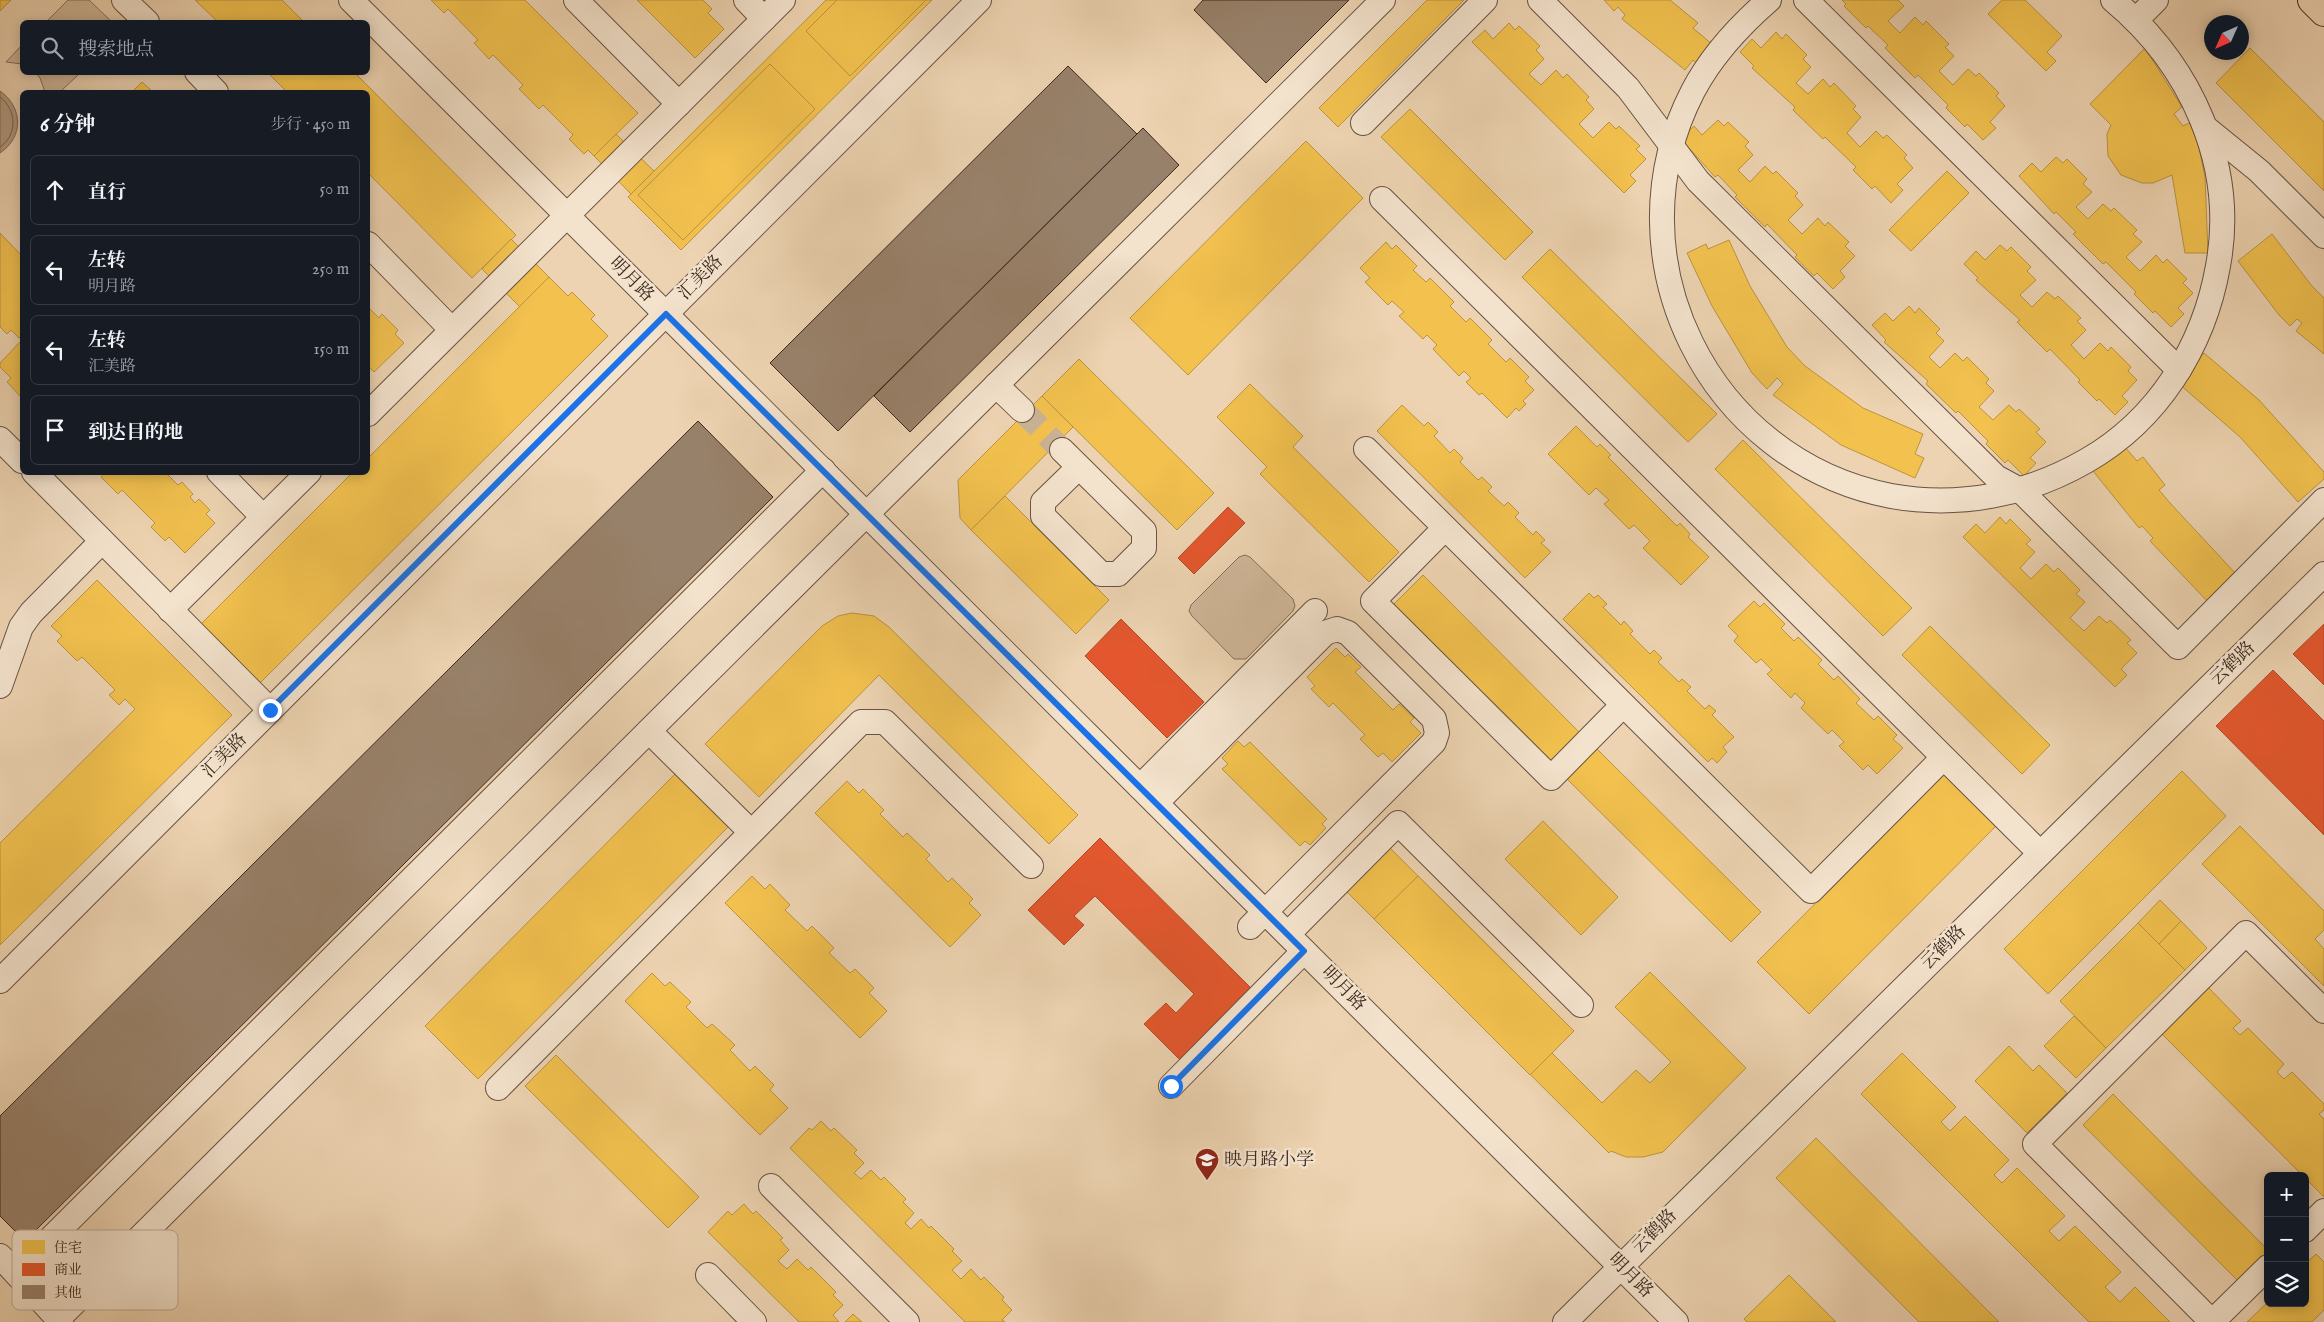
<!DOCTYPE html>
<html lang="zh">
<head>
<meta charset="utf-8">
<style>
	body { margin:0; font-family:"IM FELL English","Noto Serif SC",serif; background:#242831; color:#f1f3f6 }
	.controls { position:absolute; right:15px; bottom:15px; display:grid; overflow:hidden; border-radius:8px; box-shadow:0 2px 12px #0003 }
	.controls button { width:45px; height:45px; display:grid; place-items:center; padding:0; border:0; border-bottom:1px solid #363941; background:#171b24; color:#f1f3f6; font:25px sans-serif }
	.compass { position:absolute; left:2204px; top:15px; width:45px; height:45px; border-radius:50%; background:#171b24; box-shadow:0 2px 12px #0003; rotate:225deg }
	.stop { position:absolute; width:15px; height:15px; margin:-11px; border:4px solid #1a73e8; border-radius:50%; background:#fff }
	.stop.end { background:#1a73e8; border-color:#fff; box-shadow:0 1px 5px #0008 }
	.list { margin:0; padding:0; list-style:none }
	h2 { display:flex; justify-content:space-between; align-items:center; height:65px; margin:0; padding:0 20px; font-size:21px }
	h2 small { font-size:16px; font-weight:400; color:#9ea1a6 }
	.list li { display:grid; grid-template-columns:32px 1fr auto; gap:15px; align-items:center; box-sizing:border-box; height:70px; margin:0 10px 10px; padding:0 10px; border:1px solid #363941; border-radius:8px }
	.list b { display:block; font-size:19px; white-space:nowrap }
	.list p { margin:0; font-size:16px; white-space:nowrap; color:#9ea1a6 }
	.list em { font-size:16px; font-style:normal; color:#9ea1a6 }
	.icon { flex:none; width:28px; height:28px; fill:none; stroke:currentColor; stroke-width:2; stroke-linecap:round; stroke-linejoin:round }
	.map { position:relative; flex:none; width:2324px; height:1322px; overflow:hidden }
	.search { position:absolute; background:#171b24; box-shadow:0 2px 12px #0003; left:20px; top:20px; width:350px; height:55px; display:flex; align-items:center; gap:12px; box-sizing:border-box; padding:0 18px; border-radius:8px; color:#9ea1a6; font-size:19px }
	.panel { position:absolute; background:#171b24; box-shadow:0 2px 12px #0003; left:20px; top:90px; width:350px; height:385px; border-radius:8px }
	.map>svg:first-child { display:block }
</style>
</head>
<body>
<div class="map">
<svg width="2324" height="1322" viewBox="0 0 2324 1322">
	<rect width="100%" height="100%" fill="#edd3b1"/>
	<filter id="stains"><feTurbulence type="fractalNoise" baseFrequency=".004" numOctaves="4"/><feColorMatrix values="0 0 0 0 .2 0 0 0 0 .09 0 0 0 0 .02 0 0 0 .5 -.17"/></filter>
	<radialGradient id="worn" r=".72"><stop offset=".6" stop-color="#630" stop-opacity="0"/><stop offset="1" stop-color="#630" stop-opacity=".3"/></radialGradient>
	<g fill="#cfb698" stroke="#856f5b">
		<path d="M68,0H89L112,22H46Z"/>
		<path d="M22,45V64L6,62Z"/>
		<path d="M36,73H80L60,92H45L40,78Z"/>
		<path d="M1245,555L1250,557L1293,599L1295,606L1293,611L1246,659H1234L1192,616L1189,611L1191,605L1239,557Z"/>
	</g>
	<path fill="#b0997f" stroke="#816c58" d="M0,91C23,107 24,137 0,153Z"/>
	<g fill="#f2c14e" stroke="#bb9340">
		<path d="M0,0H11L0,11Z"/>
		<path d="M195,0H282L304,22H218Z"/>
		<path d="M431,0H525L638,113L594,156L588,150L584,154L569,139L573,135L543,105L539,109L519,89L523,85L493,55L489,59L474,43L478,40L448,9L444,13Z"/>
		<path d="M637,0H703L712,9L708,13L724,29L695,58Z"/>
		<path d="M826,0H932L681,250L628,197Z"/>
		<path d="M837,0H926L850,76L806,31Z"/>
		<path d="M1427,0H1464L1338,127L1319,108Z"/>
		<path d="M1604,0H1670L1698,23L1693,28L1713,45L1697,64L1693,60L1685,70L1622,19L1625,15L1618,7L1614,11Z"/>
		<path d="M1842,0H1898L1904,6L1888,21L1900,33L1915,17L1923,25L1926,21L1949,44L1945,47L1954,56L1939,71L1953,85L1968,69L1976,76L1979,73L1999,93L1996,96L2005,106L1990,122L1996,128L1983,140L1967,124L1965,127L1946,108L1948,105L1918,75L1915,78L1885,48L1888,45L1868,26L1866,28L1844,6L1846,4Z"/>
		<path d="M2002,0H2025L2062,36L2047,52L2056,61L2046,71L1988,14Z"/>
		<path d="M1509,23L1515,30L1519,26L1540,46L1536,50L1544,59L1529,74L1541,85L1556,70L1563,78L1567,74L1589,97L1586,100L1594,109L1579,124L1593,138L1609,122L1616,129L1619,126L1640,146L1636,149L1646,159L1630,175L1636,181L1624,193L1472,42L1485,30L1493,39Z"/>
		<path d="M1776,32L1782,39L1786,34L1807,55L1803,59L1811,67L1796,83L1808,94L1823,79L1830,87L1834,83L1856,106L1853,109L1861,117L1847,133L1860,147L1876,131L1883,138L1887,135L1907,155L1904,158L1913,168L1897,184L1903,190L1891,203L1875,186L1872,189L1853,170L1856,167L1825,137L1823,139L1793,110L1795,107L1752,68L1754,66L1740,52L1752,39L1761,48Z"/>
		<path d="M2145,48L2182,107L2174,114L2183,126L2191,122L2197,138L2205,177L2208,253H2185L2172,175L2153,183H2142L2121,175L2108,156L2107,134L2111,125L2090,104Z"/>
		<path d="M2250,48L2324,122V191L2216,83Z"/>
		<path d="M770,64L815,109L683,240L638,195Z"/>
		<path d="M267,72H354L516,235L472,278L368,173V92H287Z"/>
		<path d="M142,82L153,92H132Z"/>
		<path d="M1410,109L1533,232L1505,260L1381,137Z"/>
		<path d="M1718,120L1724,126L1728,122L1749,142L1745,146L1753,155L1738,170L1750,182L1765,166L1773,174L1776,171L1798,193L1795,196L1803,205L1788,220L1802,234L1818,218L1825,226L1828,222L1849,242L1845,246L1855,256L1840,271L1845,277L1833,289L1817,273L1814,276L1795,257L1797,255L1767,224L1765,227L1735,197L1737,195L1718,175L1715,177L1681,139L1694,126L1702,135Z"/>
		<path d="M616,134L654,171L631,194L594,156Z"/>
		<path d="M1306,141L1363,198L1188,375L1130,318Z"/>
		<path d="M2056,157L2063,163L2067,159L2087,179L2083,184L2092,192L2076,207L2088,219L2103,204L2111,211L2114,208L2137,230L2133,234L2142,242L2126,257L2140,271L2156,255L2163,263L2167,259L2187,279L2183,283L2193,293L2178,308L2184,314L2171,327L2155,311L2153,313L2134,294L2136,292L2106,262L2103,264L2073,234L2076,232L2056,212L2054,214L2019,176L2032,163L2041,172Z"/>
		<path d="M1947,171L1969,193L1911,251L1889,230Z"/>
		<path d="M0,233L22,256V335L19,338L11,330L7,334L0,327Z"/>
		<path d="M2272,234L2312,286L2324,298V354L2296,331L2302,323L2297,319L2290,326L2279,315L2238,261Z"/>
		<path d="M511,239L549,277L520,307L482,269Z"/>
		<path d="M1729,240L1750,286L1787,347L1805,366L1863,408L1923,434L1915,454L1924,458L1915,478L1841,445L1773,395L1783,384L1777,378L1767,389L1752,373L1712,306L1687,253L1706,244L1708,249Z"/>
		<path d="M1386,242L1392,249L1396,245L1417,266L1413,270L1426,282L1430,278L1454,302L1450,306L1466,322L1470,318L1492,340L1488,344L1506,362L1510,358L1529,377L1525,381L1534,390L1523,401L1526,404L1519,411L1516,408L1507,418L1482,393L1479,395L1466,382L1471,378L1464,371L1459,376L1433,349L1437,345L1427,335L1423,339L1399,316L1404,312L1392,301L1388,305L1365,282L1370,278L1360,268Z"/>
		<path d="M2000,245L2007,251L2011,247L2031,267L2027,271L2036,280L2020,295L2032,307L2047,292L2055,299L2058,296L2081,318L2077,321L2086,330L2071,345L2084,359L2100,343L2108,351L2111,347L2131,367L2128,371L2137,380L2122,396L2128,402L2115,415L2099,399L2097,401L2078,382L2080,380L2050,349L2047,352L2017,322L2020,320L1976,280L1978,278L1964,264L1976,251L1985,260Z"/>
		<path d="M1550,249L1717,414L1688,442L1522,277Z"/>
		<path d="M549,277L568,296L572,292L595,315L591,319L608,336L260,683L201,624L353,472H368V458Z"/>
		<path d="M1909,306L1915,313L1919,308L1940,329L1936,333L1944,341L1929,357L1940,368L1955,353L1963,361L1967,357L1989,379L1986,383L1994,391L1979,407L1993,420L2009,405L2016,412L2019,409L2040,429L2036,432L2046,442L2030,458L2036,463L2024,476L2008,460L2005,463L1986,444L1988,441L1958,411L1956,413L1926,384L1928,381L1884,342L1886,340L1872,325L1885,313L1893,321Z"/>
		<path d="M368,307L379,318L382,314L398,330L395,334L404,343L374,372L368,366Z"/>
		<path d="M22,340V398L7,382L11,378L0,367V363Z"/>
		<path d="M2204,353L2259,400L2324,472V479L2298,502L2240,437L2178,383Z"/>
		<path d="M1079,359L1214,493L1177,530L1042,396Z"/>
		<path d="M1250,384L1303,436L1293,447L1399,552L1369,582L1260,474L1267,467L1217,417Z"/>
		<path d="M1042,396L1073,427L971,530L960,518L958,480Z"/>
		<path d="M1402,405L1424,426L1428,422L1438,432L1434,436L1450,453L1454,449L1463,458L1460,462L1478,480L1482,477L1492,487L1488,491L1504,506L1508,502L1519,513L1515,517L1533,535L1536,531L1545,540L1541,543L1551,552L1525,578L1377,431Z"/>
		<path d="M1576,426L1597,447L1600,444L1611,455L1608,457L1677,526L1680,523L1690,534L1688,537L1709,557L1681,585L1643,548L1650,541L1634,525L1629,529L1604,504L1609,500L1596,488L1589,495L1548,454Z"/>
		<path d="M1743,440L1912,608L1883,636L1715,469Z"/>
		<path d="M2124,446L2137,461L2143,457L2165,485L2159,490L2170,503L2237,575L2208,602L2150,541L2153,538L2142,526L2139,528L2093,471Z"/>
		<path d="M165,472L178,485L182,482L193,494L190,497L195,503L199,499L210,510L206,514L215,523L185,553L169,537L165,541L151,527L155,523L122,490L118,494L101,477L105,472Z"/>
		<path d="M1005,496L1109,600L1076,634L971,530Z"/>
		<path d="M2000,517L2006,524L2010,519L2031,540L2026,544L2035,552L2020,568L2031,579L2046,564L2054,572L2058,568L2080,590L2076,594L2085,602L2070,618L2084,631L2099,616L2107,623L2110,620L2131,640L2127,643L2137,653L2121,669L2127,675L2115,687L1963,537L1976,524L1985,533Z"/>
		<path d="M1423,575L1581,734L1551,764L1392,606Z"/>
		<path d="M97,580L232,715L0,945V843L135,709L125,699L119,705L109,695L115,690L82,657L77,661L57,641L62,636L51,626Z"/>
		<path d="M1589,593L1594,598L1598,595L1607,604L1603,607L1621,625L1624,621L1633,631L1630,634L1650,654L1654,650L1662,658L1658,662L1679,682L1682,679L1691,687L1687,691L1705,709L1709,705L1716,711L1712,715L1734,737L1723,747L1727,752L1717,763L1712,758L1708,762L1563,619Z"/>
		<path d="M1754,601L1760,607L1764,603L1785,624L1781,628L1794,641L1798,637L1822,660L1818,664L1834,680L1838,676L1860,699L1856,703L1874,720L1878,716L1897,735L1893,739L1903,748L1877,774L1868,765L1863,770L1839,746L1844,742L1832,730L1828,734L1801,708L1805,703L1795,693L1791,698L1767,674L1772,670L1761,659L1756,663L1734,641L1738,636L1728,626Z"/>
		<path d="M852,613L874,616L889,627L1078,815L1049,844L879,675L759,797L705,744L822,626L838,616Z"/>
		<path d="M1930,626L2050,745L2022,774L1902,655Z"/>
		<path d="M1336,648L1345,657L1348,654L1361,667L1355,672L1393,710L1399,704L1414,718L1410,722L1421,733L1392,762L1383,753L1378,757L1360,739L1365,735L1333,703L1329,707L1311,689L1315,686L1307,677Z"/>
		<path d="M1238,741L1244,747L1250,742L1327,819L1322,824L1326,828L1310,845L1305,841L1300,846L1222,769L1228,764L1222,758Z"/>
		<path d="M1594,746L1761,912L1731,942L1564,776Z"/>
		<path d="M2182,771L2226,816L2048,994L2004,949Z"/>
		<path d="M677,772L730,825L478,1079L425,1026Z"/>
		<path d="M1946,772L1998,824L1809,1014L1757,962Z"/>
		<path d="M847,781L859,793L863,789L884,810L880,814L903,837L907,833L930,855L926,859L948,882L952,878L973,899L969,903L981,915L950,947L815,813Z"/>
		<path d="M1543,821L1618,897L1581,935L1505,859Z"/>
		<path d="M2240,826L2324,911V930L2315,939L2324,949V986L2202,864Z"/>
		<path d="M1389,847L1574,1031L1552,1053L1602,1103L1636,1070L1650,1083L1671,1062L1615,1007L1650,972L1746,1068L1663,1152L1643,1157H1626L1611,1151L1609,1153L1346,891Z"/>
		<path d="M752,876L765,889L770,884L790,905L785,910L807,931L812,926L834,948L829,953L850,973L855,969L874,988L869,993L887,1011L860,1038L725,903Z"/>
		<path d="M1418,876L1574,1031L1530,1075L1374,919Z"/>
		<path d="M2160,900L2181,921L2159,944L2138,923Z"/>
		<path d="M2181,921L2207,948L2185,970L2159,944Z"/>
		<path d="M2138,923L2185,970L2106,1048L2060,1001Z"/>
		<path d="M652,973L665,986L670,982L691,1002L686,1007L707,1028L712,1024L735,1045L730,1050L750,1071L755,1066L774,1085L770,1090L788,1108L760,1135L625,1001Z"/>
		<path d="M2204,983L2241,1021L2233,1028L2240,1035L2248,1028L2284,1064L2277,1072L2284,1079L2292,1072L2324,1104V1110L2319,1114L2324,1119V1197L2157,1029Z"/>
		<path d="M2074,1016L2106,1048L2076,1078L2044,1046Z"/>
		<path d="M2009,1046L2033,1071L2039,1065L2067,1093L2027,1133L1975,1081Z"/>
		<path d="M1902,1053L1956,1107L1941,1122L1950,1131L1965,1116L2009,1160L1994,1175L2002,1183L2017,1168L2065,1216L2049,1231L2059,1241L2075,1226L2121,1272L2105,1287L2120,1302L2135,1287L2170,1322H2089L1861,1094Z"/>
		<path d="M556,1055L699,1197L668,1228L525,1086Z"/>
		<path d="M2113,1094L2268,1250V1254L2239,1282L2083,1125Z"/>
		<path d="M821,1121L831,1131L834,1128L857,1150L854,1153L864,1163L854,1173L861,1179L871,1170L881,1180L884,1177L906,1199L903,1202L914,1213L905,1223L911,1229L921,1219L929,1228L931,1226L954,1249L952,1251L962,1261L952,1270L961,1279L971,1269L981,1280L984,1277L1004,1297L1002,1300L1012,1310L1002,1320L1005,1322H965L790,1148L809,1128L812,1130Z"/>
		<path d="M1816,1138L1999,1322H1919L1776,1178Z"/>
		<path d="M744,1204L753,1214L756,1211L783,1238L780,1240L789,1250L778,1261L787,1269L797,1259L808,1270L811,1267L836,1292L833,1295L843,1305L833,1315L839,1322H799L708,1232L728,1211L732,1215Z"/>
		<path d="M2316,1254L2324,1262V1310L2312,1322H2247L2268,1302L2305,1303V1264Z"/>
		<path d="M1789,1275L1836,1322H1747L1744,1319Z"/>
		<path d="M853,1314L862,1322H845Z"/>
	</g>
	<g fill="#e4572e" stroke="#b14929">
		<path d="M1228,507L1245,523L1194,574L1178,558Z"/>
		<path d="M1121,619L1204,702L1167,738L1085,656Z"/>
		<path d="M2324,624V685L2293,654Z"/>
		<path d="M2273,670L2324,721V835L2216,726Z"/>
		<path d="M1100,838L1254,991L1183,1063L1144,1024L1166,1003L1176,1013L1194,994L1095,896L1074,916L1084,925L1064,945L1028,910Z"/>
	</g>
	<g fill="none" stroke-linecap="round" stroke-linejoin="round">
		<path stroke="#76604e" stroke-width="1" d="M0,97C17,110 18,135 0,147"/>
	</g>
	<g fill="#98816a" stroke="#3b281e">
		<path d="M1203,0H1349L1266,83L1194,10Z"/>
		<path d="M1068,66L1137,134L838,431L770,363Z"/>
		<path d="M1143,128L1179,165L910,432L874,396Z"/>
		<path d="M698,421L773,497L25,1241L0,1216V1116Z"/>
	</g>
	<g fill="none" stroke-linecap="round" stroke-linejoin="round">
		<path stroke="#c9b194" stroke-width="24" stroke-dasharray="24 12" stroke-linecap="butt" d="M1022,410L1062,450"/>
		<defs>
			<g id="minor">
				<path d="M124,0L147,22"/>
				<path d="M351,0L1676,1322"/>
				<path d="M576,0L679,104"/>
				<path d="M746,0L764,19"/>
				<path d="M1540,0L1628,88L1698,181L1996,477L2020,490L2178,647L2324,500"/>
				<path d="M1769,0C1739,26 1712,55 1693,91C1607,257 1708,461 1891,496C1959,508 2027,495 2086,461C2158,420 2204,346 2218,266C2237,164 2190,64 2113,0"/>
				<path d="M1806,0L2179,370"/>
				<path d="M2136,20L2156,0"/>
				<path d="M197,72L216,92"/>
				<path d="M1363,123L1485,0"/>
				<path d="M2206,128L2259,171L2324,236"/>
				<path d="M1382,199L2040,853"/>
				<path d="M368,244L452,330"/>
				<path d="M996,385L1022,410"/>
				<path d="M368,414L783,0"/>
				<path d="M0,439L22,461"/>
				<path d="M1366,449L1811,891L1943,758"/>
				<path d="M1062,450L1144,531V548L1118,574H1101L1043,516V502L1079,467"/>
				<path d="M34,472L270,710"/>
				<path d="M219,472L263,517"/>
				<path d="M1445,528L1373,601L1551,778L1623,705"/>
				<path d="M170,610L309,472"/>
				<path d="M0,686L21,627L31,613L102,541"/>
				<path d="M649,731L751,832"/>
				<path d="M1140,787L1315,611"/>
				<path d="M1156,803L1325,633L1337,629L1348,633L1434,719L1437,733L1434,742L1250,927"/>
				<path d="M1288,934L1398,823L1581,1005"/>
				<path d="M0,981L979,0"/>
				<path d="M1171,1086L1304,951"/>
				<path d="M498,1088L861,722H885L1031,866"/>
				<path d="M771,1186L907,1322"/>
				<path d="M2305,1230L2324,1211"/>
				<path d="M0,1256L61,1322"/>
				<path d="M16,1273L823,470"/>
				<path d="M708,1275L754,1322"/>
				<path d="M58,1319L1383,0"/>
				<path d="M1565,1322L2324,574"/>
				<path d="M2212,1322L2035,1144L2246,933L2324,1011"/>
				<path d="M2212,1322L2268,1267"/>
			</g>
			<path id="major" d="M2312,0L2324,12"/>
		</defs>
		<use href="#minor" stroke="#685343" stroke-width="26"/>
		<use href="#major" stroke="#3b281e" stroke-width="30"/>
		<use href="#minor" stroke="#f3e2cc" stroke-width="24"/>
		<use href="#major" stroke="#edd3b1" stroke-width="28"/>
	</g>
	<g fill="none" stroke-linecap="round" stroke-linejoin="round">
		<path stroke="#1a73e8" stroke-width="6" d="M270,710L666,314L1304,951L1171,1086"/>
	</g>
	<defs>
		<symbol id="school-pin" viewBox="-11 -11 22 30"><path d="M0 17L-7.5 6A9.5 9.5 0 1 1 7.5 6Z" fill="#8f2418" stroke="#f3e2cc"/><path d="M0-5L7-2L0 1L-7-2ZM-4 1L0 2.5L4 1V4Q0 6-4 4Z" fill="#fff"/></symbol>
	</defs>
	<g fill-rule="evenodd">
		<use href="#school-pin" x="1193" y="1146" width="28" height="38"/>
	</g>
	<g text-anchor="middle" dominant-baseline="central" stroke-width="5" stroke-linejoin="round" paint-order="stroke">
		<g font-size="18" fill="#3b281e" stroke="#f3e2cc">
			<text transform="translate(701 278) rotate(-45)">汇美路</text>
			<text transform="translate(631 280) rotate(45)">明月路</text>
			<text transform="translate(2233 664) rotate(-44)">云鹤路</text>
			<text transform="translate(225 756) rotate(-45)">汇美路</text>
			<text transform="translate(1944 948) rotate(-45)">云鹤路</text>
			<text transform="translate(1343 989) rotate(45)">明月路</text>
			<text transform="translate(1655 1232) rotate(-45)">云鹤路</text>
			<text transform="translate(1630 1276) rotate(45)">明月路</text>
		</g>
		<g font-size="18" fill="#3b281e" stroke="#f3e2cc" text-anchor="start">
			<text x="1224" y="1160">映月路小学</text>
		</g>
	</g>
	<rect x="12" y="1230" width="166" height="80" rx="8" fill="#f3e2cc" stroke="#bcaa98" stroke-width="1"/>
	<rect x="22" y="1240" width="23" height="14" fill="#f2c14e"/>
	<rect x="22" y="1263" width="23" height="13" fill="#e4572e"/>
	<rect x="22" y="1285" width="23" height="14" fill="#98816a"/>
	<g font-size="14" fill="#3b281e">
		<text x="54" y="1252">住宅</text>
		<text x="54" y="1274">商业</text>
		<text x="54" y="1297">其他</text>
	</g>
	<rect width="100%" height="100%" filter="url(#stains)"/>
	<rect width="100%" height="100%" fill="url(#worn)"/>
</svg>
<div class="controls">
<button>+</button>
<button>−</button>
<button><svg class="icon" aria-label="layers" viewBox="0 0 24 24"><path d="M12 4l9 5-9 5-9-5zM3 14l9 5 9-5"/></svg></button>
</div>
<svg class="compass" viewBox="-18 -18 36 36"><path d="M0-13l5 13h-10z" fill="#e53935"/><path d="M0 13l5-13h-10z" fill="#9ea1a6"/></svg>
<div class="stop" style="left:1171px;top:1086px"></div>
<div class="stop end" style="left:270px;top:710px"></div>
<div class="search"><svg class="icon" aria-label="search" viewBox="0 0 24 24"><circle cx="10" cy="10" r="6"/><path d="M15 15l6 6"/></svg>搜索地点</div>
<section class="panel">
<h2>6 分钟<small>步行 · 450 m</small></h2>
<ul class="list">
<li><svg class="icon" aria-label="ahead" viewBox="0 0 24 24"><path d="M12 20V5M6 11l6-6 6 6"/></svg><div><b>直行</b></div><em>50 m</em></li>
<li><svg class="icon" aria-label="left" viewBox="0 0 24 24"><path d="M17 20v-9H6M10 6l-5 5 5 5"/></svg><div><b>左转</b><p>明月路</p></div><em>250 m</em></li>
<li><svg class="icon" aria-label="left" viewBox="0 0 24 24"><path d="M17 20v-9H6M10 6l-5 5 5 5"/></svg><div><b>左转</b><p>汇美路</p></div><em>150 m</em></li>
<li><svg class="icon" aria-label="arrive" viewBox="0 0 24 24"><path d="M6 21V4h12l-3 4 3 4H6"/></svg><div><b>到达目的地</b></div></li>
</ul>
</section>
</div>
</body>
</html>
